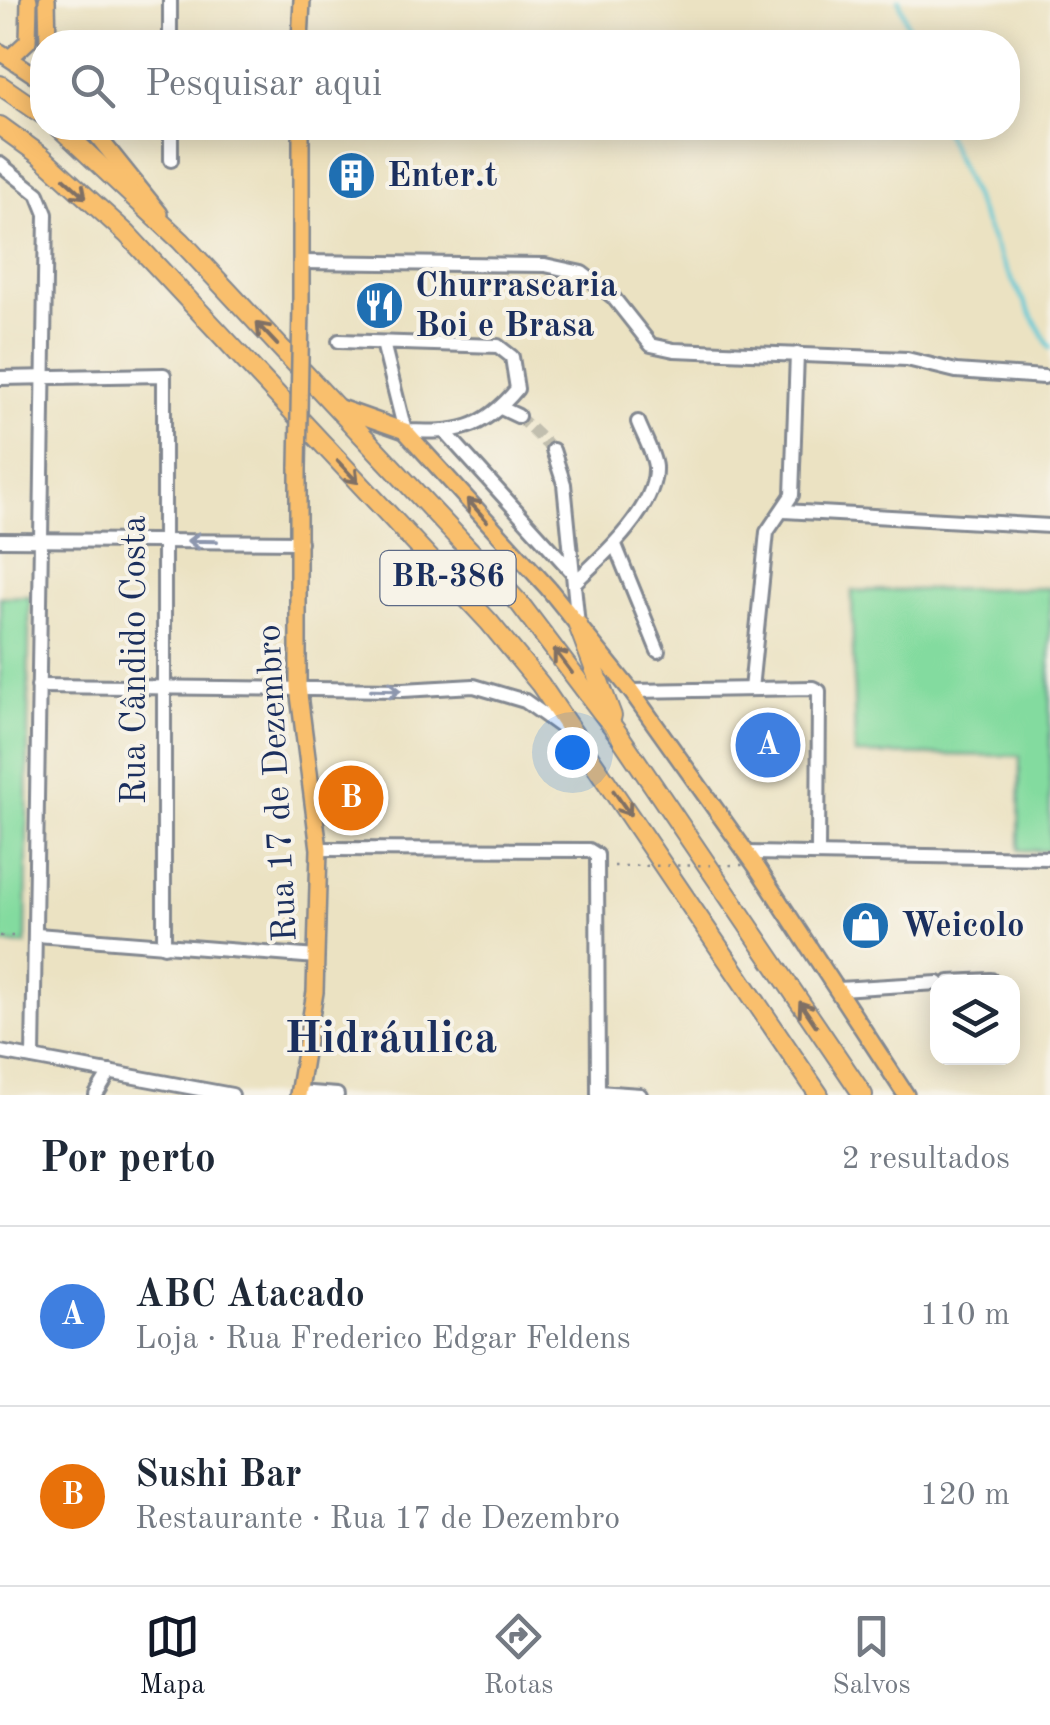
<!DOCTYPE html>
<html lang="pt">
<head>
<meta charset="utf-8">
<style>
	body { margin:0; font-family:"Old Standard TT",serif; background:#f2f2f3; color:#1f2937 }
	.controls { position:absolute; right:30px; bottom:30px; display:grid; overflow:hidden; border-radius:20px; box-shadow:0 5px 25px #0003 }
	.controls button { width:90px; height:90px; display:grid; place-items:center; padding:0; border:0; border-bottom:2px solid #e0e1e3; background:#fff; color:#1f2937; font:50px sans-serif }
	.you { position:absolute; left:572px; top:752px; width:35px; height:35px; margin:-25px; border:8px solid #fff; border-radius:50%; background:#1a73e8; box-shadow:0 0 0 15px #1a73e833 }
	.badge { display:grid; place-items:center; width:65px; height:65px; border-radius:50%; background:#111827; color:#fff; font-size:32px; font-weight:700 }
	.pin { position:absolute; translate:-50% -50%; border:5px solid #fff; box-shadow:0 2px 10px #0006 }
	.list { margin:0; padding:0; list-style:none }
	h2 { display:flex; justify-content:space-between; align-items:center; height:130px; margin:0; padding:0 40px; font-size:42px }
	h2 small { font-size:32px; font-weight:400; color:#747a83 }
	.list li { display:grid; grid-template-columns:65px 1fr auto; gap:30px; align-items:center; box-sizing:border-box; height:180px; padding:0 40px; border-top:2px solid #e0e1e3 }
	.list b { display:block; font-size:38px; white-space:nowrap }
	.list p { margin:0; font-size:32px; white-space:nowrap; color:#747a83 }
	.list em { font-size:32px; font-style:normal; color:#747a83 }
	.icon { flex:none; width:55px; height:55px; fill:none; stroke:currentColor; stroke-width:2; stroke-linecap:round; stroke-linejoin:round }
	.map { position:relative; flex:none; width:1050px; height:1095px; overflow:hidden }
	.search { position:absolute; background:#fff; box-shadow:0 5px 25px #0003; left:30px; right:30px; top:30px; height:110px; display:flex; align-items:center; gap:25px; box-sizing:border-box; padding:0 35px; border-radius:40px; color:#747a83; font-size:38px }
	.sheet { height:490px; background:#fff }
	nav { display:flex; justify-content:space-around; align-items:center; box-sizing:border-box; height:140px; border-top:2px solid #e0e1e3; background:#fff; font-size:28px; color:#747a83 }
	nav a { display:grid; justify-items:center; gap:5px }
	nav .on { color:#111827 }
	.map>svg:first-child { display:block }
</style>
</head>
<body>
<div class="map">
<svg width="1050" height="1095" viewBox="0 0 1050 1095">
	<rect width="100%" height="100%" fill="#f7f3e8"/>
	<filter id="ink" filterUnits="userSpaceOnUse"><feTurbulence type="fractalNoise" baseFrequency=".01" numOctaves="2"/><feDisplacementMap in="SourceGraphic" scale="20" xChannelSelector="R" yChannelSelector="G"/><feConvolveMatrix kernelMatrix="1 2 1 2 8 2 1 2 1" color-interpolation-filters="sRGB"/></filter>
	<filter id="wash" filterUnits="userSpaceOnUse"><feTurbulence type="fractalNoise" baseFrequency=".0048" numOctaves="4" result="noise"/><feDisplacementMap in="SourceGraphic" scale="40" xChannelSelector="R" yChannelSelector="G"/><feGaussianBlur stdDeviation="2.25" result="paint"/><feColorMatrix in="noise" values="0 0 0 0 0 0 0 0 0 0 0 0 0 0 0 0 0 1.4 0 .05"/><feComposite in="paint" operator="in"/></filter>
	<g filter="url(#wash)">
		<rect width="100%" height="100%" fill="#ebe2c2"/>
		<g fill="#83db9f" stroke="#4f857e" stroke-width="2.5">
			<path d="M1050,588V851L1019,850L1020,756L855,754L852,591Z"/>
			<path d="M30,596L29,633L26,945L0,943V597Z"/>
		</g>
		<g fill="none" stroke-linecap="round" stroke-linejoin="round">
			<g stroke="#5dc8d7" stroke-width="4">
				<path d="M899,0L913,42"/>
				<path d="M943,128L1001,260L1050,348"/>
			</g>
		</g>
	</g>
	<g filter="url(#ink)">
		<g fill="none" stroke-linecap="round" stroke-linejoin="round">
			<path stroke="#c1beae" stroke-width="12" stroke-dasharray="12 6" stroke-linecap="butt" d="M518,416L553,450"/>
			<defs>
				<g id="minor">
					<path d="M170,0V42"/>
					<path d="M171,128V160"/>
					<path d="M0,164L38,194L46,214L33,1058"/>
					<path d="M302,262L545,265L582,273L613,297L651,345L674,350L907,359L956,371L1044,377"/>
					<path d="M339,341L498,346L512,357L517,389C482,431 458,433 405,431L383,343"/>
					<path d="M0,378L164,375V946"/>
					<path d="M501,408L518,416"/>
					<path d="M446,433L573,573"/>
					<path d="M553,450L564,484L578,625"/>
					<path d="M784,511L1050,526"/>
					<path d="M0,540L300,542"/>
					<path d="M615,545L658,651"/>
					<path d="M574,583C601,558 657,508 655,467C654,454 643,435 638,422"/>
					<path d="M38,686L403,690L474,686L525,701L567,731"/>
					<path d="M751,689L767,532L792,495L797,354"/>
					<path d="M631,691L813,688L819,691L818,854"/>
					<path d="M319,849L589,850L597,855L598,1095"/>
					<path d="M747,853L1050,858"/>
					<path d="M37,935L317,957"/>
					<path d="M949,982L991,980"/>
					<path d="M839,989L938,983"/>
					<path d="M0,1052L232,1095"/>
					<path d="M298,1092L337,1095"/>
					<path d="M598,1092L640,1095"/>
					<path d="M96,1095L110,1072"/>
				</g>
				<g id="major">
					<path d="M47,0L48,42"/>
					<path d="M300,42L302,0"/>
					<path d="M0,52L42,80"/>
					<path d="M10,58L28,41L29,0"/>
					<path d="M91,128L160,214"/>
					<path d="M301,128V306"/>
					<path d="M337,407L405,431L548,588L631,691L756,866L906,1095"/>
					<path d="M298,467V687L319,849L315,992L298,1095"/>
				</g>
				<g id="highway">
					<path d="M0,85L42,114"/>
					<path d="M0,126L40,155L127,234L489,622L540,684L819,1095"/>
					<path d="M60,128L181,241L520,604L619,735L863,1095"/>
					<path d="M578,625L612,716"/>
				</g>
			</defs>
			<use href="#minor" stroke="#838890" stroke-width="18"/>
			<use href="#major" stroke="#838890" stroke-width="20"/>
			<use href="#highway" stroke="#838890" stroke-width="22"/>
			<path stroke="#838890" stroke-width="2.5" stroke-dasharray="2.5 8" stroke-linecap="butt" d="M0,936H15"/>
			<use href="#minor" stroke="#fff" stroke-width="12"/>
			<use href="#major" stroke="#f9bf6d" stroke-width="15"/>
			<use href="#highway" stroke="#f9bf6d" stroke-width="18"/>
			<defs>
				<path id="major-bridge" d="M298,467L301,306"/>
			</defs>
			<use href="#major-bridge" stroke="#838890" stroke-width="20" stroke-linecap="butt"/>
			<path stroke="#838890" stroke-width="2.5" stroke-dasharray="2.5 8" stroke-linecap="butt" d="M614,866L746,865"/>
			<use href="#major-bridge" stroke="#f9bf6d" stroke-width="15"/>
		</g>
		<defs><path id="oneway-shaft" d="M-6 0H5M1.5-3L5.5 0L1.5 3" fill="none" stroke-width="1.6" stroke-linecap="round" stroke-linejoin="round" transform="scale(2.5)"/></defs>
		<g stroke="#7f7065">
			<use href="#oneway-shaft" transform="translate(75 188) rotate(42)"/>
			<use href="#oneway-shaft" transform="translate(267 334) rotate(-133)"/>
			<use href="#oneway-shaft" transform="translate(348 472) rotate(47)"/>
			<use href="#oneway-shaft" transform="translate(477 510) rotate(-132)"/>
			<use href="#oneway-shaft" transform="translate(563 661) rotate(-127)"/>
			<use href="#oneway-shaft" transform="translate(622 803) rotate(55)"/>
			<use href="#oneway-shaft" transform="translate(808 1014) rotate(-124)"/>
		</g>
		<g stroke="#8d97ae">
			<use href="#oneway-shaft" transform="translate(202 541) rotate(-179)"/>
			<use href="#oneway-shaft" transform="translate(386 690) rotate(1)"/>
		</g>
	</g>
	<defs>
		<symbol id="building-disc" viewBox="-11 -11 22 22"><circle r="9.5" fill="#1f6fb2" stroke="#f7f3e8"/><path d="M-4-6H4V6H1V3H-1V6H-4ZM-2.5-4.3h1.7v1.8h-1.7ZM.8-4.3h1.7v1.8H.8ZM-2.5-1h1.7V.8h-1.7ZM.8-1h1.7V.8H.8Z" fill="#fff"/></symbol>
		<symbol id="restaurant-disc" viewBox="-11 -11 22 22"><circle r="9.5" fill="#1f6fb2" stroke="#f7f3e8"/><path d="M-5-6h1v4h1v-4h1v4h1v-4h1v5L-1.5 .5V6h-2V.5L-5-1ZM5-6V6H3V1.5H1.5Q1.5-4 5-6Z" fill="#fff"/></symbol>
		<symbol id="shop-disc" viewBox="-11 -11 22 22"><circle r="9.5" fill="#1f6fb2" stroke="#f7f3e8"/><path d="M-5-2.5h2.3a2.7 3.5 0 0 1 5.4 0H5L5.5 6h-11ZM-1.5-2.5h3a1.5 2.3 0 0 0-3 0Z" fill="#fff"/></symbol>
	</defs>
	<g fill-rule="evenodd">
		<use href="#building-disc" x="324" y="148" width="55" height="55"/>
		<use href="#restaurant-disc" x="352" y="278" width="55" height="55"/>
		<use href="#shop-disc" x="838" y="898" width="55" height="55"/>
	</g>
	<g text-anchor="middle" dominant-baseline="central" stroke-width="8" stroke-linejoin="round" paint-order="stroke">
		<rect fill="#f7f3e8" stroke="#5d6a87" stroke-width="2.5" x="380.5" y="551" width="135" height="54" rx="8"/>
		<g font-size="32" font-weight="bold" fill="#1b2f5e">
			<text x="448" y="578">BR-386</text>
		</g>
		<g font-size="35" font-weight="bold" fill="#1b2f5e" stroke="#f7f3e8" text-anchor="start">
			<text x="387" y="176">Enter.t</text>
			<text x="415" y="286">Churrascaria<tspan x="415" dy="40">Boi e Brasa</tspan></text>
			<text x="901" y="926">Weicolo</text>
		</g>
		<g font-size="35" fill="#1b2f5e" stroke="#f7f3e8">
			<text transform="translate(135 660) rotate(-90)">Rua Cândido Costa</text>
			<text transform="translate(278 783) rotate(-93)">Rua 17 de Dezembro</text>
		</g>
		<g font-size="45" font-weight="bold" fill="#1b2f5e" stroke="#f7f3e8">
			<text x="391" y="1040">Hidráulica</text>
		</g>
	</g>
</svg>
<div class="controls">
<button><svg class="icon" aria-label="layers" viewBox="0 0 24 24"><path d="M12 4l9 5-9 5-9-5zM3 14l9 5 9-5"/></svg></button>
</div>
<div class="you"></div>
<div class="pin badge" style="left:768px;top:745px;background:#3f7fe0">A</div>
<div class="pin badge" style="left:351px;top:798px;background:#e8710a">B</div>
<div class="search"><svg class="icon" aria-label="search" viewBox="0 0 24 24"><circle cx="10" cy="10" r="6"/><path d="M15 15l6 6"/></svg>Pesquisar aqui</div>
</div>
<section class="sheet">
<h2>Por perto<small>2 resultados</small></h2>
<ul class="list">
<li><span class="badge" style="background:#3f7fe0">A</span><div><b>ABC Atacado</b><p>Loja · Rua Frederico Edgar Feldens</p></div><em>110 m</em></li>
<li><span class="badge" style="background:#e8710a">B</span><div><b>Sushi Bar</b><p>Restaurante · Rua 17 de Dezembro</p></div><em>120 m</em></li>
</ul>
</section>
<nav>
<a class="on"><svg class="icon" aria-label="map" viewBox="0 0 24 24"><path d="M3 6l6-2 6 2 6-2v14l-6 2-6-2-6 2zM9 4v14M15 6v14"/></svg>Mapa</a>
<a><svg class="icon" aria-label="directions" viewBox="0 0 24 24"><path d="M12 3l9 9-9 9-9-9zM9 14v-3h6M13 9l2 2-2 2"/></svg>Rotas</a>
<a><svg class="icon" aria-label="saved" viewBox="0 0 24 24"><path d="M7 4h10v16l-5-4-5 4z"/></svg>Salvos</a>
</nav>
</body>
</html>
